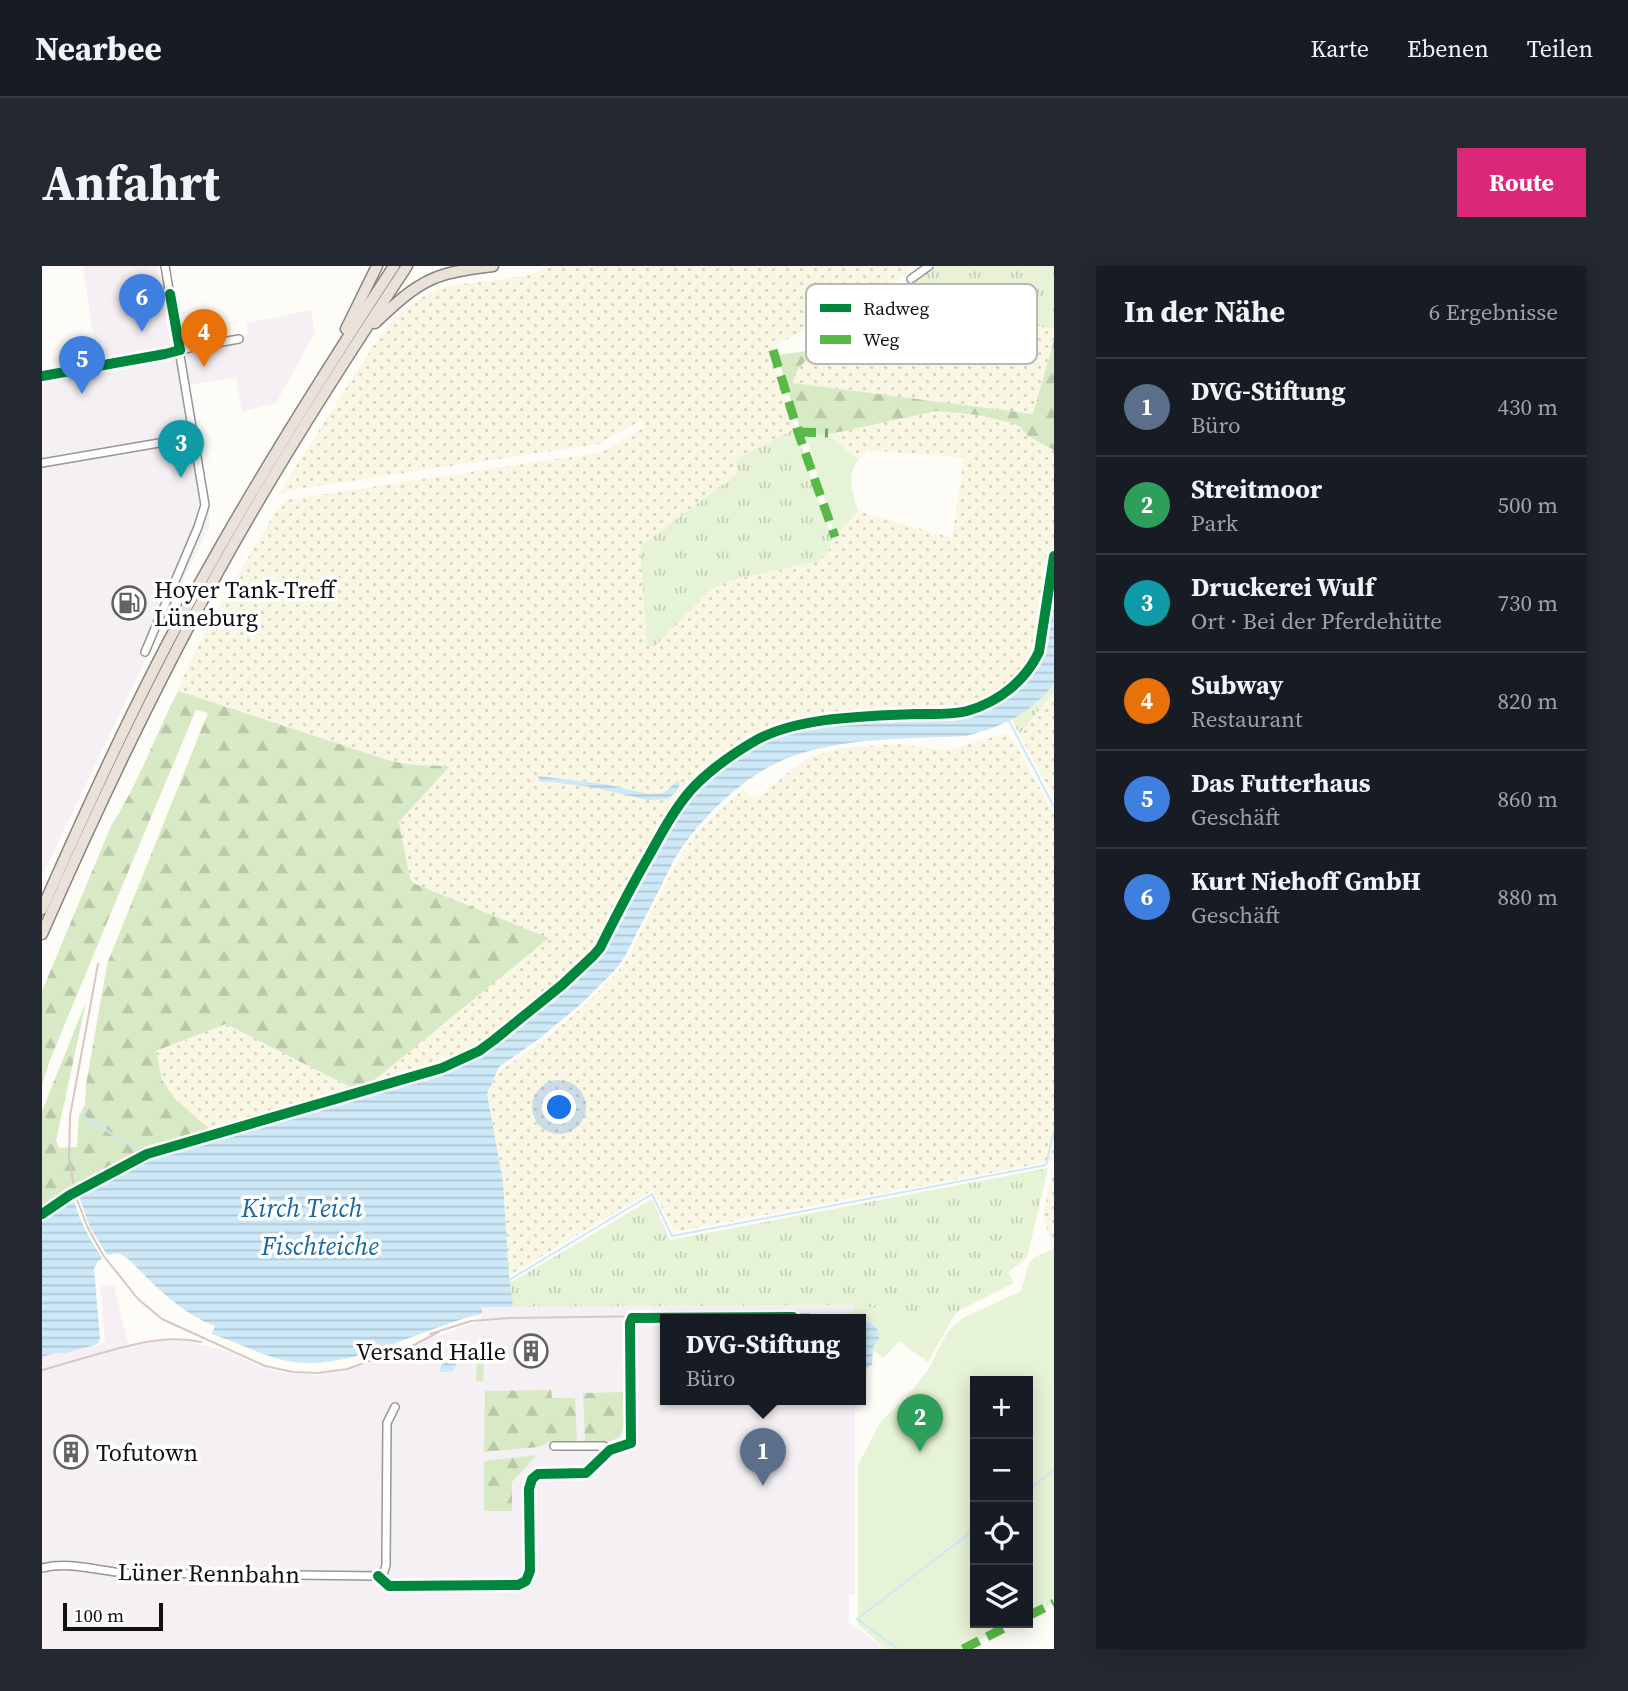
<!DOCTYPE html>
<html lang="de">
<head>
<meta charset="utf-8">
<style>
	body { margin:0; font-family:"Source Serif 4",serif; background:#242831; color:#f1f3f6 }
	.controls { position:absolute; right:21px; bottom:21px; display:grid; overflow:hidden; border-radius:0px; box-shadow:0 4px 18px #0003 }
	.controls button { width:63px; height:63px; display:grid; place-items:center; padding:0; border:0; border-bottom:2px solid #363941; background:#171b24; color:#f1f3f6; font:35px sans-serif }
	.scale { position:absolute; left:21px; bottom:18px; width:100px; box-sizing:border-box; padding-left:7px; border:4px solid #111; border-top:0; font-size:19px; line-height:24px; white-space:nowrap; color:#111; -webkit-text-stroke:5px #fff; paint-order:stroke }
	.you { position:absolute; left:518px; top:842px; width:24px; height:24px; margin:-18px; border:5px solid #fff; border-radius:50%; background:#1a73e8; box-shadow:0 0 0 10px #1a73e833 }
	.badge { display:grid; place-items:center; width:46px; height:46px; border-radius:50%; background:#db2777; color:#fff; font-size:23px; font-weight:700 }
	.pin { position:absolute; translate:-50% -58px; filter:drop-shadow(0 2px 4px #0008) }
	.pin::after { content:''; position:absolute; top:37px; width:24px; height:21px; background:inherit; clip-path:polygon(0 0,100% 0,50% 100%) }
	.popup { position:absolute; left:618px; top:1048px; width:206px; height:91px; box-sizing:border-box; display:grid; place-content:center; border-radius:0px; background:#171b24; filter:drop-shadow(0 2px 5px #0005); font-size:23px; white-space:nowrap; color:#9ea1a6 }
	.popup b { font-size:26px; color:#f1f3f6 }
	.popup::after { content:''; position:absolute; left:50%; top:100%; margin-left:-14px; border:14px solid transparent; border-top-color:#171b24 }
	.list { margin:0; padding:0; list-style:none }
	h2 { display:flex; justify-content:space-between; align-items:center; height:91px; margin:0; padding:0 28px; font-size:30px }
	h2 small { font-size:23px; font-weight:400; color:#9ea1a6 }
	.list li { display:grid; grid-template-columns:46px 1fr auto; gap:21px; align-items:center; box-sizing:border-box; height:98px; padding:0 28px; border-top:2px solid #363941 }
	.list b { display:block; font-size:26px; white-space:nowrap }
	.list p { margin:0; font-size:23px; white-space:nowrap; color:#9ea1a6 }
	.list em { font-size:23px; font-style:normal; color:#9ea1a6 }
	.icon { flex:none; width:38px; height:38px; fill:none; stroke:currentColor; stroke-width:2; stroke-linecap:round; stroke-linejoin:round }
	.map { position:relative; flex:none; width:1012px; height:1383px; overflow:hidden; border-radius:0px }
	header { display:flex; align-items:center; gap:42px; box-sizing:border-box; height:98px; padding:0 35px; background:#171b24; border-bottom:2px solid #363941 }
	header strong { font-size:33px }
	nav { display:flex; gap:38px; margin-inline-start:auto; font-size:24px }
	.intro { display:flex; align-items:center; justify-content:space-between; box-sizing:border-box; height:168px; padding:0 42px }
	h1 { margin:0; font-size:49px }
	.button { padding:18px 32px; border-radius:0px; background:#db2777; color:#fff; font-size:24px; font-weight:700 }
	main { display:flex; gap:42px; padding:0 42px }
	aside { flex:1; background:#171b24; border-radius:0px; box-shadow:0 4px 18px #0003 }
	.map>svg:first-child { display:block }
</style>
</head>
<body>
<header>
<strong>Nearbee</strong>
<nav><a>Karte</a><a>Ebenen</a><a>Teilen</a></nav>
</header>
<div class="intro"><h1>Anfahrt</h1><a class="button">Route</a></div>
<main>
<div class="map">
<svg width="1012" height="1383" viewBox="0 0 1012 1383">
	<defs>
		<pattern id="farmland-dots" width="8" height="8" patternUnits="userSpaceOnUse" patternTransform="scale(1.75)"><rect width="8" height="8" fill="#f9f7e4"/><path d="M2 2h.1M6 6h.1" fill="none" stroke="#d4d3c3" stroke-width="1.8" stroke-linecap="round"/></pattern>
		<pattern id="grass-tufts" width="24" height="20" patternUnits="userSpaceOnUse" patternTransform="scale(1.75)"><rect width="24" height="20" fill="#e7f3d7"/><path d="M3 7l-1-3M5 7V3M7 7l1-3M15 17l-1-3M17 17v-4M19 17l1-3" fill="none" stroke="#c5cfb8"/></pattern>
		<pattern id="forest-firs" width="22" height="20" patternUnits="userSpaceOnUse" patternTransform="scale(1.75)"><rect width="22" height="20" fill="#d8eac5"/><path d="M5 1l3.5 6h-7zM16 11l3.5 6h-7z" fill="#b8c8a8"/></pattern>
		<pattern id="water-rules" width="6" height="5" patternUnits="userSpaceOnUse" patternTransform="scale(1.75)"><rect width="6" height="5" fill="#cde8f7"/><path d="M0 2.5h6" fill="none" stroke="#afc6d3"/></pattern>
	</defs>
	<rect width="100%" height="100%" fill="#fdfcf7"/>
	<g fill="#f5f0f3">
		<path d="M41,0H115L129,81L206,68L205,57L269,44L273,67L234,137L200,146L194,111L147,119L167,232V261L0,610V106L55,96Z"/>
		<path d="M58,1019L72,1020L87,1081L113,1075H144L166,1080L190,1087L218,1101L241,1107L277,1109L313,1102L345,1092L369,1083L386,1073L439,1055L440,1041L812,1039V1054H623V1134H813V1329H807V1356L844,1383H0V1091L9,1088L24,1087L63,1077Z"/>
	</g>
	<g fill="url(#farmland-dots)" fill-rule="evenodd">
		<path d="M510,0H868L870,3L839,25L732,80L731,89L753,163L694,193L695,208L598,280L612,381L669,324L685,315L777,295L788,283L793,269L816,245L910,272L922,192L825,184L816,194L785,168L895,145L935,149L970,157L978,161L986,170L1012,184V276L994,386L989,399L979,411L964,424L938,438L907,445L845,446L757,456L735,462L713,472L689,487L648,521L635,537L594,607L560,673L550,689L478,752L436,783L405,797L322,823L330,816L373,618L368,613L357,556L408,500L370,499L349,495L142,427L136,425L135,423L167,359L198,305L237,240L244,234L560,186L603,161L600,154L557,178L261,222L240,227L235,230L338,69L354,50L379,32L399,22L420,18L484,10ZM497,510L563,518L607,528L622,527L636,514L626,533L549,521L498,515Z"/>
		<path d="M843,37L1012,63V73L991,148L750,117L754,105L760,97Z"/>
		<path d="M1012,426V531L977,468Z"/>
		<path d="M959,469H966L971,474L1012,548V895L632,966L611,924L467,1010L461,916L445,828L455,807L500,775L542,740L575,707L585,693L640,587L661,559L702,523L713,533L763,494L772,490L799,482L856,478L899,484L909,483Z"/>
		<path d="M184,758L316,825L171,866L133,833L120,814L114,786Z"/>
		<path d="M1012,903V983H1010L1001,948Z"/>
	</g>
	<g fill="url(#grass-tufts)">
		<path d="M894,0H1012V63L843,37Z"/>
		<path d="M753,163L790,272L788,283L777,295L686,315L669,324L612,381L605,379L598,280L695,208L694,193Z"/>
		<path d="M1012,417V426L977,468L970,453L996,436Z"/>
		<path d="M445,828L468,1017L610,933L628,974L1006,902L985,992L966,1006L972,1017L915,1046L910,1053L812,1039L440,1041L84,991C72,984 66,987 56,995L0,1068V979Z"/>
	</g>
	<g fill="url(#forest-firs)">
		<path d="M1012,74V184L986,170L978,161L970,157L935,149L895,145L792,167L777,169L763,167L762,163H758L735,89L780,83C767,92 753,100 751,117L991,148Z"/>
		<path d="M136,425L349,495L370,499L408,500L357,556L368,613L373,618L507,672L330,816L316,825L184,758L114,785L120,814L133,833L171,866L104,886L50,913L0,944V845L44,736L14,875L17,882L35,881L37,850L43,839L44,819L65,698L166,447L154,444L68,649L8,794L0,819V725L69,560C96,518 113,470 136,425Z"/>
		<path d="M443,1070L441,1116L434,1115L436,1075Z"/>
		<path d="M509,1124L510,1132H533L535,1175H510L496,1181L442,1186L443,1125Z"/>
		<path d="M582,1126C582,1143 589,1172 567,1175C559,1176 551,1175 543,1175L541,1127Z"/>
		<path d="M495,1189L470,1216V1245H442V1195Z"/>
	</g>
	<g fill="#e7f3d7">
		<path d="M763,167L777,169L785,168L816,194C804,211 811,227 816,245L793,269Z"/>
		<path d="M1012,983V1337L986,1350V1115H933V1357H972L918,1383H844L816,1359V1199L839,1155L864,1131L887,1103L900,1076L909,1062L921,1052L979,1025C988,997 982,993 1012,983Z"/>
		<path d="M812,1039L910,1053L886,1096L857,1075L842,1092L830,1084L831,1080L837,1074L835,1062L832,1058L823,1057L819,1059V1054H812Z"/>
	</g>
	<g fill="url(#water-rules)">
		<path d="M1012,316V417C992,446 958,462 924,470C868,473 808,471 754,489C709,504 666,544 639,583C631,594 625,608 619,620C607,644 594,668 582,692L572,705L540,737L498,772L457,801L445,828L461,916L467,1010L471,1041H440V1048C380,1061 313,1104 252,1096C224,1092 197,1077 170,1068L173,1060C135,1045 113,1019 84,991L77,987L65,989L56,995L52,1003L58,1073L56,1077L53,1079L24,1087L9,1088L0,1091V951L77,907L115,889L408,802L438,788L474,764L517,729L556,691L566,676L593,622L627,561L640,539L657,522L683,499L722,473L750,463L844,450H909L935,447L955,439L973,428L997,402L1004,387Z"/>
		<path d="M496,510L563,518L607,528L622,527L636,514L638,518L634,526L626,533L606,534L549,521L498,515Z"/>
		<path d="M827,1056C835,1059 838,1067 837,1074L831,1081L830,1099L823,1103L819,1102V1059Z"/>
		<path d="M414,1087L418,1088V1091L411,1105L399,1106L397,1104L403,1092Z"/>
	</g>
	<path fill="#fdfcf7" d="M35,925L48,961L67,992L62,995L48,973L37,950L30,928Z"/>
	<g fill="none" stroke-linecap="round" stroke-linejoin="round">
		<g stroke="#cde8f7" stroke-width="2">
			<path d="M967,455L1012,541"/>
			<path d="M38,848L101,887"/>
			<path d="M467,1014L610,928L630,970L1004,899L1012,865"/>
			<path d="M986,1224L1012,1204"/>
			<path d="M856,1383L815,1353L933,1263"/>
		</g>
		<defs>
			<g id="minor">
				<path d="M869,13L887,0"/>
				<path d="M0,110L123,88L152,81L197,73"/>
				<path d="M0,197L152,171"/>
				<path d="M103,386L156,261L163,239L123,0"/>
				<path d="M512,1180H562L568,1184"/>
				<path d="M0,1302C29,1295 55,1305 84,1307L336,1310L342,1306L344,1299L345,1157L353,1141"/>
				<path d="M336,1310L347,1320L476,1319L484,1315L488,1305L487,1223L490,1213L496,1208L544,1207L568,1184L589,1177L588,1057L590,1052L751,1051L753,1054"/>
			</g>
			<g id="highway">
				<path d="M333,57C353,38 374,17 401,9C417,4 434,2 451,0"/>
				<path d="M304,63L335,0"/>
				<path d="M0,643C52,526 105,410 168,299C225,197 288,98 352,0"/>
				<path d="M0,668C54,545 111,424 176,306C234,201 299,100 365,0"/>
			</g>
		</defs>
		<use href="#minor" stroke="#979795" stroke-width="10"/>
		<use href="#highway" stroke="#858482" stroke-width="13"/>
		<use href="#minor" stroke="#fffffe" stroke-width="7"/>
		<use href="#highway" stroke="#eae1d8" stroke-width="10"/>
		<g stroke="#d9c6c7" stroke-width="2">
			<path d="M56,698L28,850L27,894L34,931L46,962L61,989L96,1033L120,1053L223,1100L251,1106L276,1107L305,1103L368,1081L397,1066"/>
			<path d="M388,1068L429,1055L467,1052L767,1048"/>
			<path d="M0,1104C21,1098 42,1092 63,1086C95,1077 126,1069 159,1076"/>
		</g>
		<g stroke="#58b947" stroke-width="9" stroke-dasharray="18 9" stroke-linecap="butt">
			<path d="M731,84L756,166L793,271"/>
			<path d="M756,166L786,167"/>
			<path d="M986,1350L1012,1337"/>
			<path d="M921,1383L972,1357"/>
		</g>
		<defs>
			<g id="cycleway">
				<path d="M0,110L123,88L138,84L128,28"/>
				<path d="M0,948L28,929L105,888L400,802L437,785L452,774L520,719L551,690L558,682C574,650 590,619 608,588C620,566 632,544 648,525C665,506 689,489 711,476C753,451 823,450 872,448C889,448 909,449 925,445C957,436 983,415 997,386L1012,290"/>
				<path d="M336,1310L347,1320L476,1319L484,1315L488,1305L487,1223L490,1213L496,1208L544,1207L568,1184L589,1177L588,1057L590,1052L751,1051L753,1054"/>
			</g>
		</defs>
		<use href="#cycleway" stroke="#fff" stroke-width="15"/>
		<use href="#cycleway" stroke="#00873e" stroke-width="10"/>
	</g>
	<defs>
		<symbol id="fuel-ring" viewBox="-11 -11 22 22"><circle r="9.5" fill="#fff" stroke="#646362" stroke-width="1.5"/><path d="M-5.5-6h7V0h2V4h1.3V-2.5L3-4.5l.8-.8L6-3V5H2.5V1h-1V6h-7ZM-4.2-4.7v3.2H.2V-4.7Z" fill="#646362"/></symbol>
		<symbol id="building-ring" viewBox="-11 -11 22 22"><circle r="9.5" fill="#fff" stroke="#646362" stroke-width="1.5"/><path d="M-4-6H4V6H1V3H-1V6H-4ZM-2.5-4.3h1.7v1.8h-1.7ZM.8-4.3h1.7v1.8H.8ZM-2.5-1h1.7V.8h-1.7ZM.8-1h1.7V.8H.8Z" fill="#646362"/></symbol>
	</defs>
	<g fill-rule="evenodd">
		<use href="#fuel-ring" x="68" y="318" width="38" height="38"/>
		<use href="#building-ring" x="470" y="1066" width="38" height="38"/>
		<use href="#building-ring" x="10" y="1167" width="38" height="38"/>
	</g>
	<g text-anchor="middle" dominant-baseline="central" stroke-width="7" stroke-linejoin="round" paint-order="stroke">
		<g font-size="24" fill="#111" stroke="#fff" text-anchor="start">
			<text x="112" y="323">Hoyer Tank-Treff<tspan x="112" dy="28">Lüneburg</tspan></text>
			<text x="464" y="1085" text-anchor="end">Versand Halle</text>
			<text x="54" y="1186">Tofutown</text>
		</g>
		<g font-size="24" fill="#111" stroke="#fff">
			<text transform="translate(167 1307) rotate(1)">Lüner Rennbahn</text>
		</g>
		<g font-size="26" font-style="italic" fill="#1768a6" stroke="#fff">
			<text x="260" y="942">Kirch Teich</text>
			<text x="278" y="980">Fischteiche</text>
		</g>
	</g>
	<rect x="764" y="18" width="231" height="80" rx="10" fill="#fff" stroke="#b8b8b8" stroke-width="2"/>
	<rect x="778" y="38" width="31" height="8" fill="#00873e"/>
	<rect x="778" y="69" width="31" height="9" fill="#58b947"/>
	<g font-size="19" fill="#111">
		<text x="821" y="49">Radweg</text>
		<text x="821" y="80">Weg</text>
	</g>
</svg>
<div class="controls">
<button>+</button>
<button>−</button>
<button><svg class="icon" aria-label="locate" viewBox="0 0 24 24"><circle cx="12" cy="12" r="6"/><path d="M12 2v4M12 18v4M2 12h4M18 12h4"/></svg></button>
<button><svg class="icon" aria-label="layers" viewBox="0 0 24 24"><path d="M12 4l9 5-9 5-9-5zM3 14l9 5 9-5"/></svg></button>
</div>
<div class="scale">100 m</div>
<div class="you"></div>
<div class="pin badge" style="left:721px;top:1220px;background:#5c6f8a">1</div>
<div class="popup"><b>DVG-Stiftung</b>Büro</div>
<div class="pin badge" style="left:878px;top:1186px;background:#2e9e5b">2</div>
<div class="pin badge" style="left:139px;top:212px;background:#0f9aa8">3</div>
<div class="pin badge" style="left:162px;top:101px;background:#e8710a">4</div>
<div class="pin badge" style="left:40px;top:128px;background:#3f7fe0">5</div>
<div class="pin badge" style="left:100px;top:66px;background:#3f7fe0">6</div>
</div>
<aside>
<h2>In der Nähe<small>6 Ergebnisse</small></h2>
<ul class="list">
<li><span class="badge" style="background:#5c6f8a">1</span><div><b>DVG-Stiftung</b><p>Büro</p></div><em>430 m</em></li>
<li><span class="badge" style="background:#2e9e5b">2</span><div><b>Streitmoor</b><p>Park</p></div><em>500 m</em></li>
<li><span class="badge" style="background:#0f9aa8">3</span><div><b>Druckerei Wulf</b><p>Ort · Bei der Pferdehütte</p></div><em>730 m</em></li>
<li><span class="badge" style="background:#e8710a">4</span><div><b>Subway</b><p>Restaurant</p></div><em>820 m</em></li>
<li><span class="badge" style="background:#3f7fe0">5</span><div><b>Das Futterhaus</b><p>Geschäft</p></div><em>860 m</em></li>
<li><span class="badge" style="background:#3f7fe0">6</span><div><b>Kurt Niehoff GmbH</b><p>Geschäft</p></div><em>880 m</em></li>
</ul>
</aside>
</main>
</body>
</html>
